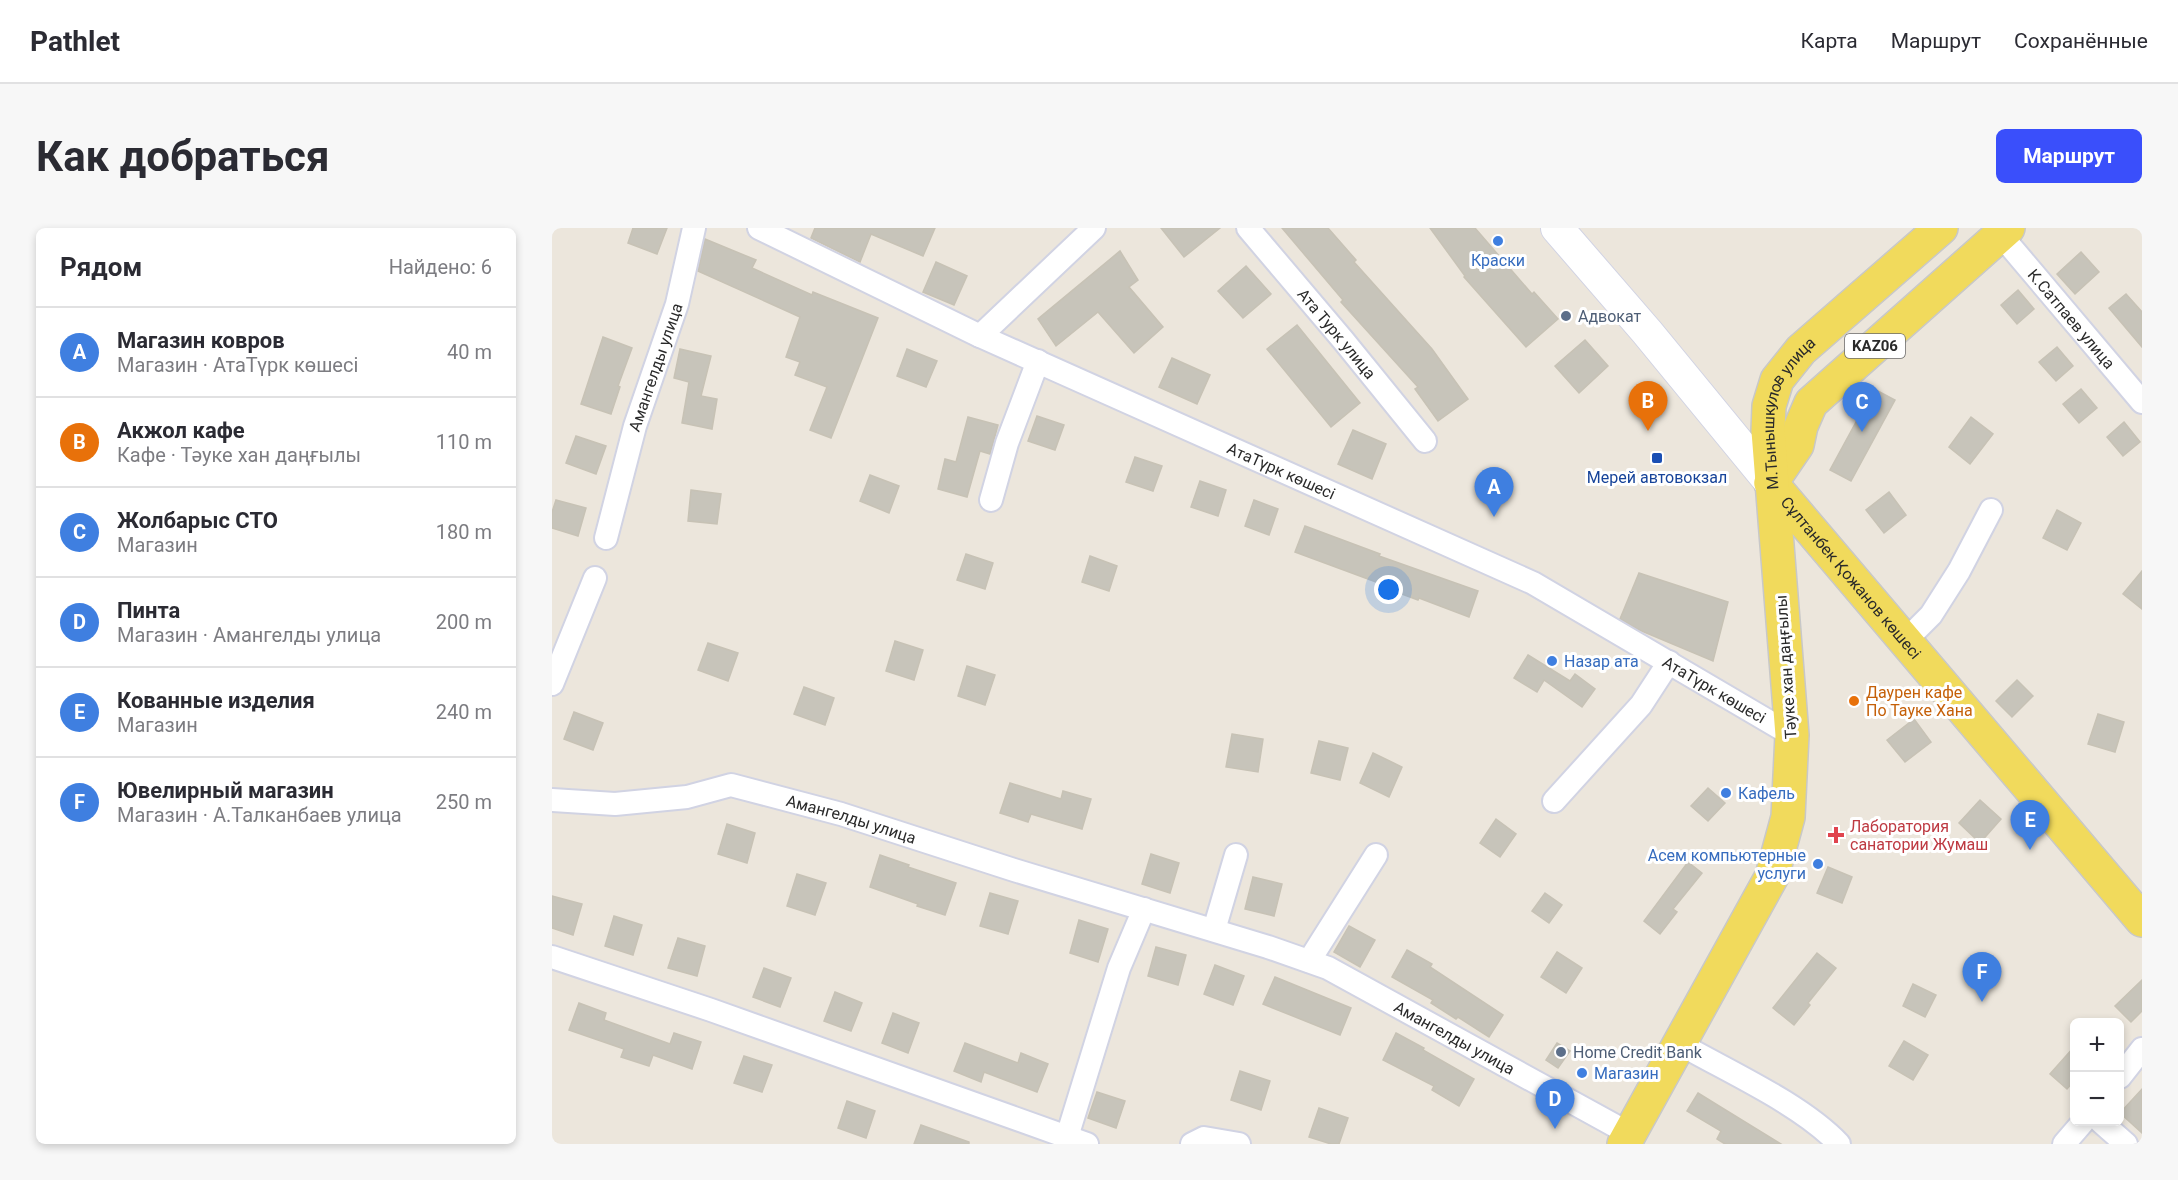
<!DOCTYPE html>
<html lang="ru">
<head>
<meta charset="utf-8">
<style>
	body { margin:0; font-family:Roboto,sans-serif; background:#f7f7f7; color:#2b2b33 }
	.controls { position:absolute; right:18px; bottom:18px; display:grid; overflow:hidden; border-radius:9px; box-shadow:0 3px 9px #0003 }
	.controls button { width:54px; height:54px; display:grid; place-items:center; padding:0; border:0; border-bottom:2px solid #e1e1e2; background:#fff; color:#2b2b33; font:30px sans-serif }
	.you { position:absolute; left:837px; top:362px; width:21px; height:21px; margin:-15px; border:4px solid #fff; border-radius:50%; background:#1a73e8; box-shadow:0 0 0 9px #1a73e833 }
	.badge { display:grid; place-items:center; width:39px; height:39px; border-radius:50%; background:#3a4ffb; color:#fff; font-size:20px; font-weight:700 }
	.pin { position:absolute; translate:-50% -50px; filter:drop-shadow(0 2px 3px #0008) }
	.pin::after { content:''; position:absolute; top:32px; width:21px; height:18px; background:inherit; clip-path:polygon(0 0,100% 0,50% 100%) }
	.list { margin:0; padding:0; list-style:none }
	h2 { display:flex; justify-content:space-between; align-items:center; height:78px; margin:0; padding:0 24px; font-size:26px }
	h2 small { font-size:20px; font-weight:400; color:#7c7c81 }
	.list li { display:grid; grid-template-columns:39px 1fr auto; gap:18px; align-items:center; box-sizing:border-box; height:90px; padding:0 24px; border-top:2px solid #e1e1e2 }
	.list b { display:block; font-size:22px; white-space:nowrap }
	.list p { margin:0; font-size:20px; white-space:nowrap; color:#7c7c81 }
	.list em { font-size:20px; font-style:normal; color:#7c7c81 }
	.map { position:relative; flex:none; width:1590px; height:916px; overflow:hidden; border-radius:9px }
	header { display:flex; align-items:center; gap:36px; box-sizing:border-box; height:84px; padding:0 30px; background:#fff; border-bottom:2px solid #e1e1e2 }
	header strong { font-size:28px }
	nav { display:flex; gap:33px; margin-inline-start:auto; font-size:21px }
	.intro { display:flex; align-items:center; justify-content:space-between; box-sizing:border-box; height:144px; padding:0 36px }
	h1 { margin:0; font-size:42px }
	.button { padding:15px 27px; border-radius:9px; background:#3a4ffb; color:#fff; font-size:21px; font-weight:700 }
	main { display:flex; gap:36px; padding:0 36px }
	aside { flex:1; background:#fff; border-radius:9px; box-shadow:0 3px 9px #0003 }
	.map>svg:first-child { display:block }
</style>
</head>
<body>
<header>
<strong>Pathlet</strong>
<nav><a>Карта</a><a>Маршрут</a><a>Сохранённые</a></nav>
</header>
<div class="intro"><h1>Как добраться</h1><a class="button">Маршрут</a></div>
<main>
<aside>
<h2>Рядом<small>Найдено: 6</small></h2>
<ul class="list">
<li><span class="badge" style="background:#3f7fe0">A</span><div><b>Магазин ковров</b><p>Магазин · АтаТүрк көшесі</p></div><em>40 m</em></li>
<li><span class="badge" style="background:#e8710a">B</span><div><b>Акжол кафе</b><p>Кафе · Тәуке хан даңғылы</p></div><em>110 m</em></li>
<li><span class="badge" style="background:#3f7fe0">C</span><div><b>Жолбарыс СТО</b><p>Магазин</p></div><em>180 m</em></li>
<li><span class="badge" style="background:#3f7fe0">D</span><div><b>Пинта</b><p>Магазин · Амангелды улица</p></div><em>200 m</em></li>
<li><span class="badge" style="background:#3f7fe0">E</span><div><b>Кованные изделия</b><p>Магазин</p></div><em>240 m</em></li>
<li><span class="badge" style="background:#3f7fe0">F</span><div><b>Ювелирный магазин</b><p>Магазин · А.Талканбаев улица</p></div><em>250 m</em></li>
</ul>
</aside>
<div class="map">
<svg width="1590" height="916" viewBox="0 0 1590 916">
	<rect width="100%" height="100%" fill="#ece6dc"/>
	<g fill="#c7c4ba" stroke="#c7c2b5" stroke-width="1.5">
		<path d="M81,0H115L105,26L76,15Z"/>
		<path d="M263,0H383L371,28L319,6L308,34L259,10Z"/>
		<path d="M609,0H668L632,29Z"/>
		<path d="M730,0H776L804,32L802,34L880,121L916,171L886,193L863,161L866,159L789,74L791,72Z"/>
		<path d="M878,0H923L980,66L982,64L1006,91L974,119L912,49L913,48Z"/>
		<path d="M153,11L204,32L200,40L260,67L261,64L326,90L279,210L258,202L275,159L243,147L248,134L234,129L248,89L146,43Z"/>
		<path d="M568,23L586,52L577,59L611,99L582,125L546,84L504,118L486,91Z"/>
		<path d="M1529,24L1547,44L1523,66L1505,46Z"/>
		<path d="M384,34L415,48L402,77L371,64Z"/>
		<path d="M694,38L719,66L691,90L666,63Z"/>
		<path d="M1466,62L1482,81L1465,96L1449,77Z"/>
		<path d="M1574,66L1590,84V119L1557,80Z"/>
		<path d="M745,97L808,175L779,199L715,121Z"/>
		<path d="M51,109L80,120L66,158L68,159L59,186L29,176Z"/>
		<path d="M1033,112L1056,138L1027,165L1003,138Z"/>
		<path d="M1505,119L1521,138L1504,153L1487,134Z"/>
		<path d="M128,121L159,128L149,168L165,171L160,201L130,195L137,154L122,150Z"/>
		<path d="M355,121L385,133L374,159L345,148Z"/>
		<path d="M620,130L658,147L645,176L607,159Z"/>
		<path d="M1322,161L1343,172L1299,253L1278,242Z"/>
		<path d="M1529,161L1545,180L1527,195L1511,176Z"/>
		<path d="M485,188L512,197L503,222L476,213Z"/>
		<path d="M416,189L446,197L438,226L428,223L415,269L386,261L393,231L404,234Z"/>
		<path d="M1419,189L1441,206L1418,236L1397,219Z"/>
		<path d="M1572,194L1588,214L1571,228L1555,209Z"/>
		<path d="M801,202L834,216L820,251L786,236Z"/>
		<path d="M24,208L54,218L44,246L14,235Z"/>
		<path d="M583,229L610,238L601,263L574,254Z"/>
		<path d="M318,247L347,258L337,285L308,273Z"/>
		<path d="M648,253L674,262L666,288L639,279Z"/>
		<path d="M139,262L169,266L165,296L136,293Z"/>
		<path d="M1337,264L1354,287L1332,305L1314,282Z"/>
		<path d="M4,272L34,280L26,308L0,300V284Z"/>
		<path d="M702,272L726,281L717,307L693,298Z"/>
		<path d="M1505,282L1529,295L1515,322L1491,310Z"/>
		<path d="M753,298L828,326L827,328L926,363L917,389L867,370L866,372L842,363L843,361L743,324Z"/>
		<path d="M414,326L441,335L433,361L405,352Z"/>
		<path d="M538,328L565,338L557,363L530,354Z"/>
		<path d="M1590,343V381L1571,366Z"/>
		<path d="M1087,345L1176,374L1161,433L1085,401L1068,391Z"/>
		<path d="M343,413L371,422L362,452L334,443Z"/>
		<path d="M156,415L186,425L176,453L146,442Z"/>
		<path d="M976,427L1018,453L1023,446L1043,461L1030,479L992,452L985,464L962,450Z"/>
		<path d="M415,438L443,447L433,477L406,468Z"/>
		<path d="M1465,452L1481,468L1460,489L1444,473Z"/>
		<path d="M252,459L282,470L273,497L242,486Z"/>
		<path d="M22,484L51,495L41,522L12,511Z"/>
		<path d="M1546,486L1572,494L1563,524L1536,516Z"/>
		<path d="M1362,491L1379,514L1353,534L1335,512Z"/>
		<path d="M680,506L711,511L706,544L674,539Z"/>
		<path d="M767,513L796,520L788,552L759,545Z"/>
		<path d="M821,525L850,539L837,569L808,555Z"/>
		<path d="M458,555L509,571L511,563L539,571L530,601L479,586L476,594L448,585Z"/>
		<path d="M1156,560L1173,575L1156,593L1139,578Z"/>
		<path d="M1428,572L1449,591L1428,615L1407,595Z"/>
		<path d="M944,591L964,606L948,629L928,615Z"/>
		<path d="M175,596L203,605L195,635L166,626Z"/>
		<path d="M599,626L627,635L618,665L590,656Z"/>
		<path d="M328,627L357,637L356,639L404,655L393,687L365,678L366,676L318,659Z"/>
		<path d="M1136,634L1150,645L1121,681L1125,684L1108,706L1092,693Z"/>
		<path d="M1276,639L1300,649L1290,675L1265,665Z"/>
		<path d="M245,646L274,655L263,687L235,678Z"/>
		<path d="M701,649L730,656L722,688L693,681Z"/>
		<path d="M438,665L466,673L456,706L428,698Z"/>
		<path d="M993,665L1010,677L997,695L980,683Z"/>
		<path d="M0,668L30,676L21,707L0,700Z"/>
		<path d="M62,688L90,697L81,727L53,718Z"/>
		<path d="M527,692L556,701L546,734L518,725Z"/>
		<path d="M797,698L823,712L808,739L782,724Z"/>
		<path d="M126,710L153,718L145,748L116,740Z"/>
		<path d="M604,719L634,727L626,757L596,748Z"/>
		<path d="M855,722L880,736L878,739L951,787L937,809L906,789L904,791L879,775L881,772L840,749Z"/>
		<path d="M1005,724L1030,740L1014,765L989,749Z"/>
		<path d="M1265,725L1284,740L1256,775L1258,777L1242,797L1221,780Z"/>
		<path d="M663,737L692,748L681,777L652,766Z"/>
		<path d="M212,740L239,750L228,779L201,769Z"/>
		<path d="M723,749L799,780L788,807L711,776Z"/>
		<path d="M1590,752V783L1579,794L1563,778Z"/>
		<path d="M1361,756L1384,767L1373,789L1351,778Z"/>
		<path d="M283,764L310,775L299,803L272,793Z"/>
		<path d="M27,775L54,785L52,792L118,816L122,805L149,814L140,841L101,827L97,838L69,829L72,821L17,802Z"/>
		<path d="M341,785L367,795L356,825L330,815Z"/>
		<path d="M844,805L872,820L871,822L922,851L907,878L880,862L882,858L831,832Z"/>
		<path d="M1352,813L1376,827L1361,852L1337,838Z"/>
		<path d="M413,815L466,835L469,825L496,836L485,864L432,844L429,854L402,843Z"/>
		<path d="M1005,815L1018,823L1006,840L994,832Z"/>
		<path d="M1522,819V853L1515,861L1498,846Z"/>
		<path d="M192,828L220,837L210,864L182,855Z"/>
		<path d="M688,843L718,853L709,882L679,872Z"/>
		<path d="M1590,861V905L1568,885Z"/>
		<path d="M545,864L573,873L564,900L536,890Z"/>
		<path d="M1146,865L1167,878L1229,916H1173L1165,911L1169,903L1135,883Z"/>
		<path d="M295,873L323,883L314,910L286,900Z"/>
		<path d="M767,880L796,890L787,916H779L757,909Z"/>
		<path d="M369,897L417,914V916H362Z"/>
	</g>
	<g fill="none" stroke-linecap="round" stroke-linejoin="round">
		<defs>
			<g id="street">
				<path id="s1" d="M207,0L428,108L981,355L1240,507"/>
				<path id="s2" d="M696,0L791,112L873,213"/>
				<path id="s3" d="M1448,6L1590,174"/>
				<path d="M428,108L542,0"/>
				<path d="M439,272L455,215L486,133"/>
				<path id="s4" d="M54,310L83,198L125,76L142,0"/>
				<path d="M1354,412L1379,387L1407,343L1439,282"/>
				<path d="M0,456L43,350"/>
				<path id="s5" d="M0,572L63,576L135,569L179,557L289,586L462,642L716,719L776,740L1078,906"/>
				<path d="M1002,573L1089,477L1117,434"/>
				<path d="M662,702L684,627"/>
				<path d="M0,729L159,782L535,916"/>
				<path d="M757,733L824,627"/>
				<path d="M1128,816C1177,844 1249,876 1287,916"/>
				<path d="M1568,849L1590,821"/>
				<path d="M1549,894L1574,916"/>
				<path d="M515,909L567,740L592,681"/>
				<path d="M640,916L652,910L687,916"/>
				<path d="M1512,916L1531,894"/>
			</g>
			<path id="secondary" d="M1005,0L1095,104L1219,255"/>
			<g id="primary">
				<path id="s6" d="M1219,255L1590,692"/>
				<path d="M1219,255L1245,217L1249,198L1259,175L1456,0"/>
				<path id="s7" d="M1072,916L1220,648L1236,589L1240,507L1216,203L1217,178L1225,152L1249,122L1389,0"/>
			</g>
		</defs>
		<use href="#street" stroke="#d1d3e3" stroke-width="26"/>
		<use href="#secondary" stroke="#d1d3e3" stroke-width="34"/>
		<use href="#primary" stroke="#c8c8c8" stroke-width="36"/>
		<use href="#street" stroke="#fff" stroke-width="22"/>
		<use href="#secondary" stroke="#fff" stroke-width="32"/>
		<use href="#primary" stroke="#f1da5c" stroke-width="33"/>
	</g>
	<g fill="#3f7fe0" stroke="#fff" stroke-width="2">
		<circle cx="946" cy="13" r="6"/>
		<circle cx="1000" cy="433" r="6"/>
		<circle cx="1174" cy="565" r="6"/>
		<circle cx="1266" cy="636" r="6"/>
		<circle cx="1030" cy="845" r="6"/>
	</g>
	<g fill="#5c6f8a" stroke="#fff" stroke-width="2">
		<circle cx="1014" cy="88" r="6"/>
		<circle cx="1009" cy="824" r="6"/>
	</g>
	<rect fill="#1a4fb4" stroke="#fff" stroke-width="2" x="1099" y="224" width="12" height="12" rx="3"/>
	<circle fill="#e8710a" stroke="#fff" stroke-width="2" cx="1302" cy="473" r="6"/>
	<path fill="#e0444e" stroke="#fff" stroke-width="2" d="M1281 598h6v6h6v6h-6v6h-6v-6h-6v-6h6z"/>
	<g text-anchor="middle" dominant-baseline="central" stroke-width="6" stroke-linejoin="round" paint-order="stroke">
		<rect fill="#fff" stroke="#6a6a6a" stroke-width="1.5" x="1293" y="106" width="60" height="24" rx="4.5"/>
		<g font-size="15" font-weight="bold" fill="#2a2a2a">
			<text x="1323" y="118">KАZ06</text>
		</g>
		<g font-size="16" fill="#366cbe" stroke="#fff" text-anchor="start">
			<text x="946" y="32" text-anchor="middle">Краски</text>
			<text x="1012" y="433">Назар ата</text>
			<text x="1186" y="565">Кафель</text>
			<text x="1254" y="627" text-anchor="end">Асем компьютерные<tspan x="1254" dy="18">услуги</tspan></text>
			<text x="1042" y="845">Магазин</text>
		</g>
		<g font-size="16" fill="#4e5e75" stroke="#fff" text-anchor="start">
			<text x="1026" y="88">Адвокат</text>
			<text x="1021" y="824">Home Credit Bank</text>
		</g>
		<g font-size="16" fill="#2a2a2a" stroke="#fff">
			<text stroke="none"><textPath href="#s3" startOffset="111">К.Сатпаев улица</textPath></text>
			<text stroke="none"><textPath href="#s2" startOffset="138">Ата Турк улица</textPath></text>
			<text stroke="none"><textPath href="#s4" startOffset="178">Амангелды улица</textPath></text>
			<text stroke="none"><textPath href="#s7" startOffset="778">М.Тынышкулов улица</textPath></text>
			<text stroke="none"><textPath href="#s1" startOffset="576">АтаТүрк көшесі</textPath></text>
			<text stroke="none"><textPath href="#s6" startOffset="124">Сұлтанбек Қожанов көшесі</textPath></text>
			<text transform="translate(1234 439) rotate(-94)">Тәуке хан даңғылы</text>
			<text stroke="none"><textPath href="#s1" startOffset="1062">АтаТүрк көшесі</textPath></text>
			<text stroke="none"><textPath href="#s5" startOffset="306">Амангелды улица</textPath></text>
			<text stroke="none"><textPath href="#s5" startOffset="950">Амангелды улица</textPath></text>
		</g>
		<g font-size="16" fill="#164399" stroke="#fff">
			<text x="1105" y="249">Мерей автовокзал</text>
		</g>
		<g font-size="16" fill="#c56008" stroke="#fff" text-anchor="start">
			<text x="1314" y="464">Даурен кафе<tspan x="1314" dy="18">По Тауке Хана</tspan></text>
		</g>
		<g font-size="16" fill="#be3a42" stroke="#fff" text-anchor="start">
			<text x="1298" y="598">Лаборатория<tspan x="1298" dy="18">санатории Жумаш</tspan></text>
		</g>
	</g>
</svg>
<div class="controls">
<button>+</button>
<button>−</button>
</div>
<div class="you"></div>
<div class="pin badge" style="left:942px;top:289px;background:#3f7fe0">A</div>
<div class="pin badge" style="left:1096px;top:203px;background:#e8710a">B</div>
<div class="pin badge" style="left:1310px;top:204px;background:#3f7fe0">C</div>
<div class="pin badge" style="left:1003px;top:901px;background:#3f7fe0">D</div>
<div class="pin badge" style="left:1478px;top:622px;background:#3f7fe0">E</div>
<div class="pin badge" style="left:1430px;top:774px;background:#3f7fe0">F</div>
</div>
</main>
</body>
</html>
